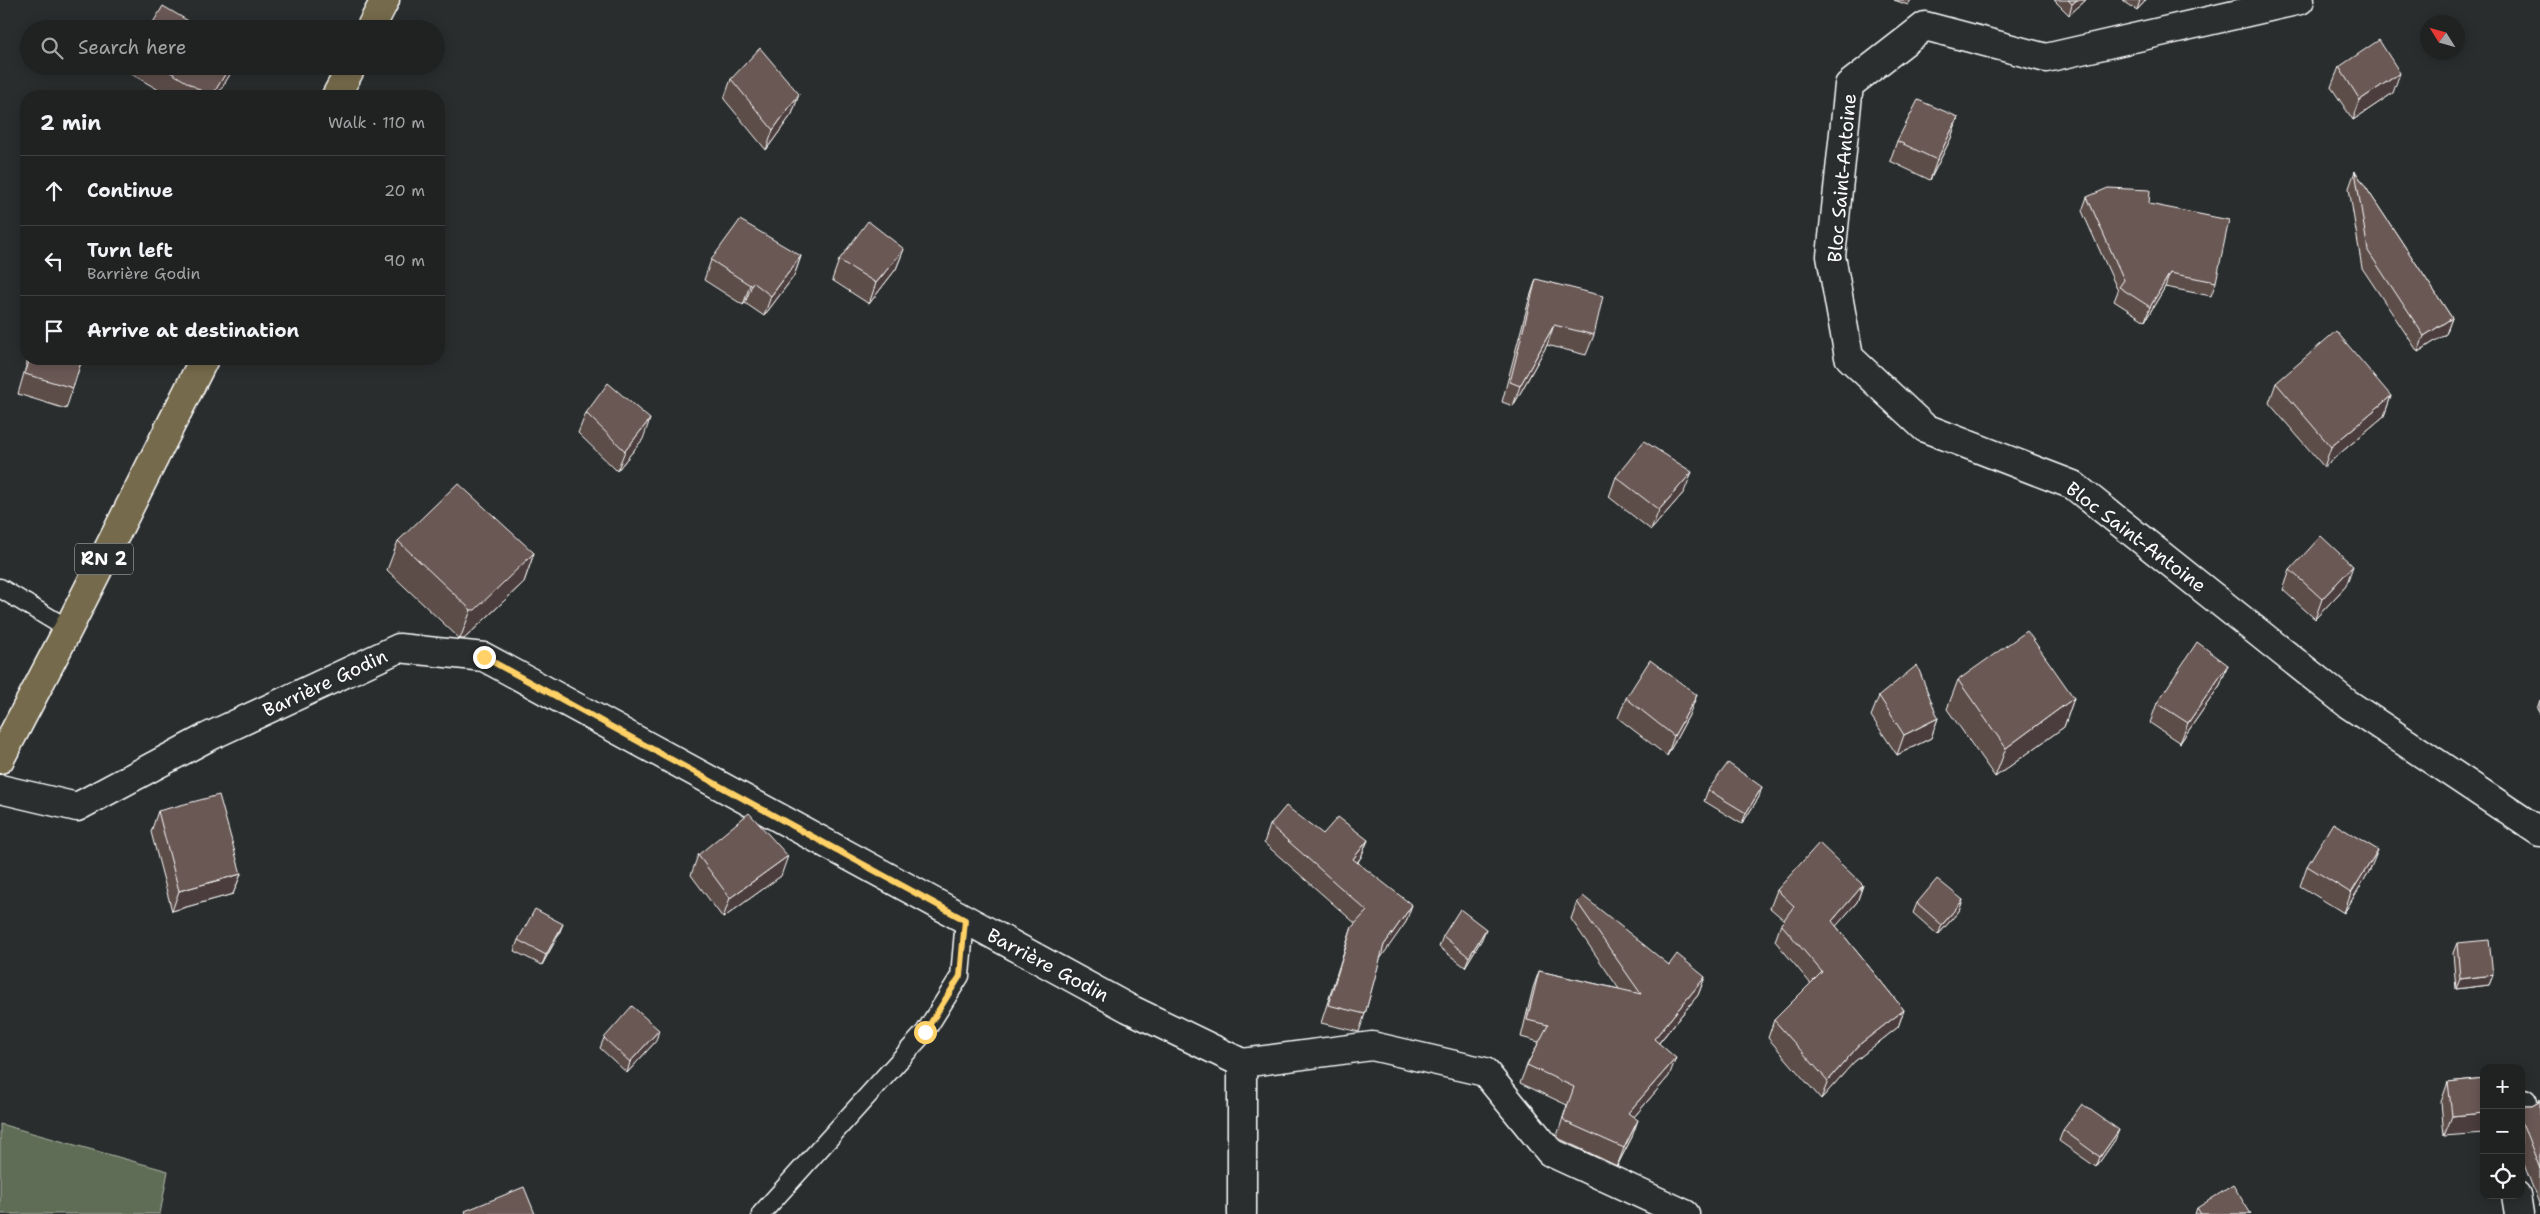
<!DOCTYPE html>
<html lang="en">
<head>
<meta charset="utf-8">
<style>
	body { margin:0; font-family:"Shantell Sans",sans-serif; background:#282a2a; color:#f1f3f6 }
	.controls { position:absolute; right:15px; bottom:15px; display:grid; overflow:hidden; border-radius:10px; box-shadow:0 2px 12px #0003 }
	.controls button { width:45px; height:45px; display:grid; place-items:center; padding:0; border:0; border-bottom:1px solid #3d3f40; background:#202222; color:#f1f3f6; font:25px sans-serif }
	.compass { position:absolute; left:2420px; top:15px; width:45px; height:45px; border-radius:50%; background:#202222; box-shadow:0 2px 12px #0003; rotate:307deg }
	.stop { position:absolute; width:15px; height:15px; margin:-11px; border:4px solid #ffd166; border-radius:50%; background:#fff }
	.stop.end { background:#ffd166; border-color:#fff; box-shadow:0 1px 5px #0008 }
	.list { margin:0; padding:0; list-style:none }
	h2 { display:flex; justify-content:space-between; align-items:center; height:65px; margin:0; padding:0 20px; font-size:21px }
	h2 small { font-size:16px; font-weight:400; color:#a2a4a5 }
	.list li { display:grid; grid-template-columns:32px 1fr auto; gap:15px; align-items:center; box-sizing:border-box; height:70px; padding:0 20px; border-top:1px solid #3d3f40 }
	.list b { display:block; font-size:19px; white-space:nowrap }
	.list p { margin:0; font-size:16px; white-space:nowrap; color:#a2a4a5 }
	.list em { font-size:16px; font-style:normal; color:#a2a4a5 }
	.icon { flex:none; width:28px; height:28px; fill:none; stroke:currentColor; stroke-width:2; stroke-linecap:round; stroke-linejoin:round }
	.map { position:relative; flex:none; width:2540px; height:1214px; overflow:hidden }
	.search { position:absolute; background:#202222; box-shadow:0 2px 12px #0003; left:20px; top:20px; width:425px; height:55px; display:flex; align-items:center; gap:12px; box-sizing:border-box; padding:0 18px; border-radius:28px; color:#a2a4a5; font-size:19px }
	.panel { position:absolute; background:#202222; box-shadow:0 2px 12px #0003; left:20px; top:90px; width:425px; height:275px; border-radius:20px }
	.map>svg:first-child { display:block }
</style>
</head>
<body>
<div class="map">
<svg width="2540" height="1214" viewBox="0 0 2540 1214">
	<rect width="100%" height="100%" fill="#2a2d2e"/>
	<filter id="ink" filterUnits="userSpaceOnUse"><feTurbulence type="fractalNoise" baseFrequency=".02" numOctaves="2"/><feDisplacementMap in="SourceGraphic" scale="10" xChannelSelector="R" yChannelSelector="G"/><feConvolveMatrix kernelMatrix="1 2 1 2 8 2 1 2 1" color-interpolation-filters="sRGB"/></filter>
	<g filter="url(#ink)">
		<path fill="#5f6d56" stroke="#afb6aa" d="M0,1124L168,1171L160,1214H0Z"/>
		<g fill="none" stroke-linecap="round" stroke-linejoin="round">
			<defs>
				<g id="service">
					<path d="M0,588L68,629"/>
					<path d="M761,1214L925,1032L960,976L965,920"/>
				</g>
				<g id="minor">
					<path d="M2300,0L2046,58L1925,26L1849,85L1831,256L1849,357L1925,428L2073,485L2348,704L2540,832"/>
					<path d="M0,789L77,807L208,737L399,648L484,657L1128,1008L1242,1063L1372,1046L1485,1072L1550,1152L1685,1214"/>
					<path d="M2521,1110L2523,1103"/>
					<path d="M2516,1195L2519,1214"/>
					<path d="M1242,1214V1063"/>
				</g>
				<g id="primary">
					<path d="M370,29L385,0"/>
					<path d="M336,96L352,66"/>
					<path d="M0,759L68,629L204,359"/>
				</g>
			</defs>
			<use href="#service" stroke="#fff" stroke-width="21"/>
			<use href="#minor" stroke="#fff" stroke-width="31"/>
			<use href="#primary" stroke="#fff" stroke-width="31"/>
			<use href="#service" stroke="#2a2d2e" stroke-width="18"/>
			<use href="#minor" stroke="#2a2d2e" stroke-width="28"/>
			<use href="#primary" stroke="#756b4b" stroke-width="28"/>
		</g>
		<g fill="#5c4d49" stroke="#fff">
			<path d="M1894,0H1911L1908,5Z"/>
			<path d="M2054,0H2086L2069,15Z"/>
			<path d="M2122,0H2146L2137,10Z"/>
			<path d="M130,66H233L232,71L217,96H169L128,72Z"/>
			<path d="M2339,67L2393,93L2353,120L2331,87Z"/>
			<path d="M731,79L799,94L792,114L766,150L724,99Z"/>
			<path d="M1958,117L1951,138L1930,180L1890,161L1897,141Z"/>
			<path d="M2355,171L2452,318L2446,334L2418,352L2362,268L2349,188Z"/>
			<path d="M2087,197L2149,204L2216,282L2211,296L2165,287L2145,321L2114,301L2118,291L2082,211Z"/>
			<path d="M904,249L896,269L869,304L832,280L839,260Z"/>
			<path d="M801,256L794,276L764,316L745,303L743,305L704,280L711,260Z"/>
			<path d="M1536,279L1594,335L1586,355L1547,345L1513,406L1502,402L1529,300Z"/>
			<path d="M28,359H82L73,388L66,409L18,394Z"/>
			<path d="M2276,383L2391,396L2384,416L2324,467L2269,403Z"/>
			<path d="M586,413L643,439L617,471L578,433Z"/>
			<path d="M1616,477L1684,492L1651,530L1609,497Z"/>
			<path d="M398,541L534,553L524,582L464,639H460L387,570Z"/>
			<path d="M2290,570L2346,586L2315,619L2283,590Z"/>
			<path d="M2228,665L2220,685L2180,743L2150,723L2157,703Z"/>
			<path d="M1958,680L2074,698L2064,727L1995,777L1947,709Z"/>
			<path d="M1879,696L1938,718L1931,738L1897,755L1871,716Z"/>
			<path d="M1626,698L1689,715L1667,756L1618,718Z"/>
			<path d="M2540,700V714L2537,709Z"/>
			<path d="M1708,790L1759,797L1742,824L1704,801Z"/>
			<path d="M158,811L241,874L233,894L172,911L151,832Z"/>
			<path d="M1270,825L1323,834L1368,840L1361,857L1358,862L1406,922L1380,958L1365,1014L1359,1032L1321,1023L1346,945L1352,927L1356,924L1264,843Z"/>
			<path d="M698,855L781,876L723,918L691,875Z"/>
			<path d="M2307,866L2370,870L2344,913L2300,886Z"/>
			<path d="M1863,885L1857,902L1836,926L1904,1010L1898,1027L1854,1062L1821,1099L1768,1038L1774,1020L1811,984L1775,941L1781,924L1784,920L1770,908L1777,890Z"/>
			<path d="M1963,900L1959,911L1938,935L1913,913L1917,903Z"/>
			<path d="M1577,902L1669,965L1705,977L1698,995L1659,1043L1669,1076L1634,1117L1632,1137L1617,1166L1560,1139L1557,1136L1567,1105L1520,1083L1527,1065L1539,1042L1521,1037L1533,988L1539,971L1619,989L1571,919Z"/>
			<path d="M559,934L542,965L514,951L518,940Z"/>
			<path d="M1443,936L1482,939L1465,967L1439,947Z"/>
			<path d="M2457,943L2493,975L2489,985L2456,989L2453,953Z"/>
			<path d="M604,1038L656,1041L627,1073L600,1048Z"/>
			<path d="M2484,1078L2444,1136L2441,1102L2448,1082Z"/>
			<path d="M2540,1099V1206L2521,1157V1104L2523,1106H2532L2539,1102Z"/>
			<path d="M2063,1130L2115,1140L2096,1167L2059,1141Z"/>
			<path d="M2197,1208L2251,1214H2195Z"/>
		</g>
		<g fill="#4b3e3c" stroke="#fff">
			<path d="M2077,0H2086L2069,15L2072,4Z"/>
			<path d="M2140,0H2146L2137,10Z"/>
			<path d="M230,66H233L232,71L217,96H212Z"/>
			<path d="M2400,73L2393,93L2353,120L2360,100Z"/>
			<path d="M799,94L792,114L766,150L773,130Z"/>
			<path d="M1958,117L1951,138L1930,180L1937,160Z"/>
			<path d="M904,249L896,269L869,304L876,283Z"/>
			<path d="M801,256L794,276L764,316L771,296Z"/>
			<path d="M2170,273L2165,287L2145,321L2150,307Z"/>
			<path d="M753,282L745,303L743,305L750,285Z"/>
			<path d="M2452,318L2446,334L2418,352L2424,336Z"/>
			<path d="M1554,325L1547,345L1513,406L1520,386Z"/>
			<path d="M2391,396L2384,416L2324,467L2331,447Z"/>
			<path d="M650,419L643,439L617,471L625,451Z"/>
			<path d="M1692,472L1684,492L1651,530L1659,510Z"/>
			<path d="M534,553L524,582L464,639H460L471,610Z"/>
			<path d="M2353,566L2346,586L2315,619L2322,599Z"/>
			<path d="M2228,665L2220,685L2180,743L2188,723Z"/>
			<path d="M1697,695L1689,715L1667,756L1674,736Z"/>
			<path d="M2074,698L2064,727L1995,777L2006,748Z"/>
			<path d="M1938,718L1931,738L1897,755L1904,735Z"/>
			<path d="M1762,787L1759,797L1742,824L1746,813Z"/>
			<path d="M1368,840L1361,857L1347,876L1353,859Z"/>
			<path d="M2378,850L2370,870L2344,913L2351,893Z"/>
			<path d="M788,856L781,876L723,918L730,898Z"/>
			<path d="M241,874L233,894L172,911L179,891Z"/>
			<path d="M1863,885L1857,902L1826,938L1832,921Z"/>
			<path d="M1963,900L1959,911L1938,935L1942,925Z"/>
			<path d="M1412,905L1406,922L1378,962L1384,945Z"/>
			<path d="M563,924L559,934L542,965L546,955Z"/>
			<path d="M1486,929L1482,939L1465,967L1469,957Z"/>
			<path d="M2493,975L2489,985L2456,989L2460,979Z"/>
			<path d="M1705,977L1698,995L1648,1056L1654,1039Z"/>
			<path d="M1904,1010L1898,1027L1854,1062L1821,1099L1828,1081L1860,1044Z"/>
			<path d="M659,1030L656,1041L627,1073L630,1062Z"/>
			<path d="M1676,1058L1669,1076L1622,1131L1628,1113Z"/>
			<path d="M2484,1113V1133L2444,1136L2452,1116Z"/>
			<path d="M1638,1120L1632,1137L1617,1166L1624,1148Z"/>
			<path d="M2119,1130L2115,1140L2096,1167L2100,1157Z"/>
		</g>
		<g fill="#6b5955" stroke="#fff">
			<path d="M2068,0H2077L2072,4Z"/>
			<path d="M163,6L202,29H149Z"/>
			<path d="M2379,40L2400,73L2360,100L2339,67Z"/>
			<path d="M760,48L799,94L773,130L731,79Z"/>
			<path d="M160,66H230L212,96H210Z"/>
			<path d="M1918,100L1958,117L1937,160L1897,141Z"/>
			<path d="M2355,171L2452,318L2424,336L2368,251Z"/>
			<path d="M2108,188L2150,190L2149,204L2229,220L2216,282L2170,273L2150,307L2119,287L2124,280L2087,197Z"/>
			<path d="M740,220L801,256L771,296L753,282L750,285L711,260Z"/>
			<path d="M868,221L904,249L876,283L839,260Z"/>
			<path d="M1536,279L1603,296L1594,335L1554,325L1520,386L1510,382Z"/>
			<path d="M2336,331L2391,396L2331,447L2276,383Z"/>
			<path d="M30,359H82L73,388L25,374Z"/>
			<path d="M608,383L650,419L625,451L586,413Z"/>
			<path d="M1644,441L1692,472L1659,510L1616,477Z"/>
			<path d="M458,483L534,553L475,610H471L398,541Z"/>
			<path d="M2321,536L2353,566L2322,599L2290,570Z"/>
			<path d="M2027,631L2074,698L2006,748L1958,680Z"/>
			<path d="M2197,642L2228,665L2188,723L2157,703Z"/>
			<path d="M1650,660L1697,695L1674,736L1626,698Z"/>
			<path d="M1917,665L1938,718L1904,735L1879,696Z"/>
			<path d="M1728,763L1762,787L1746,813L1708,790Z"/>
			<path d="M219,795L241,874L179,891L158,811Z"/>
			<path d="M1286,806L1323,834L1338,817L1368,840L1353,859L1412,905L1384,945L1365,1014L1328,1005L1352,927L1367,911L1270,825Z"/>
			<path d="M749,813L788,856L730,898L698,855Z"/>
			<path d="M2333,823L2378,850L2351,893L2307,866Z"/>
			<path d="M1819,843L1863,885L1832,921L1904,1010L1860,1044L1828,1081L1774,1020L1822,972L1781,924L1794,906L1777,890Z"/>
			<path d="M1937,879L1963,900L1942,925L1917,903Z"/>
			<path d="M1583,896L1669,965L1677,954L1705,977L1654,1039L1676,1058L1628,1113L1638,1120L1624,1148L1566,1122L1563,1118L1574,1087L1527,1065L1548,1025L1527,1020L1539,971L1641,994L1577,902Z"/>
			<path d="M535,909L563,924L546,955L518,940Z"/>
			<path d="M1460,909L1486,929L1469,957L1443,936Z"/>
			<path d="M2489,940L2493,975L2460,979L2457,943Z"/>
			<path d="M632,1006L659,1030L630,1062L604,1038Z"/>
			<path d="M2484,1078V1113L2452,1116L2448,1082Z"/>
			<path d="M2540,1099V1169L2521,1120V1104L2523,1106H2532L2539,1102Z"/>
			<path d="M2082,1104L2119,1130L2100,1157L2063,1130Z"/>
			<path d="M2233,1185L2251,1214H2201L2197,1208Z"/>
			<path d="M524,1187L535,1214H466L465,1211Z"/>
		</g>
	</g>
	<g fill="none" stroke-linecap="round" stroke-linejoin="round" filter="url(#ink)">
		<path stroke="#ffd166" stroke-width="6" d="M484,657L965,920L960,976L925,1032"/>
	</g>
	<g text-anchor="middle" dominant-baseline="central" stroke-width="4" stroke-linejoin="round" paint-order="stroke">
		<rect fill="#2a2d2e" stroke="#bfc0c0" stroke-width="1" x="75" y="543.5" width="58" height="31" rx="4"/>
		<g font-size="18" font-weight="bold" fill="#fff">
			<text x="104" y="559">RN 2</text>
		</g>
		<g font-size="19" fill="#fff" stroke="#2a2d2e">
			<text transform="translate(1842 178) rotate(-85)">Bloc Saint-Antoine</text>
			<text transform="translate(2136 537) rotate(37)">Bloc Saint-Antoine</text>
			<text transform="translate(325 683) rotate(-25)">Barrière Godin</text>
			<text transform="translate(1048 965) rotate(28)">Barrière Godin</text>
		</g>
	</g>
</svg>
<div class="controls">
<button>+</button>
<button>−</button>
<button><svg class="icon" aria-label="locate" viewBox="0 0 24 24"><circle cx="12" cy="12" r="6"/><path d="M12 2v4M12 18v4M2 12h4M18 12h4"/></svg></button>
</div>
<svg class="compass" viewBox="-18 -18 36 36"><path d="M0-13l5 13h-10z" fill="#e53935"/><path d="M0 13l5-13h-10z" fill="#a2a4a5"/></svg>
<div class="stop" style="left:925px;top:1032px"></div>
<div class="stop end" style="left:484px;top:657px"></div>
<div class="search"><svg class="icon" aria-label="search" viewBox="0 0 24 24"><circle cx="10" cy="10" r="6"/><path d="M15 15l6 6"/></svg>Search here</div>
<section class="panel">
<h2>2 min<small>Walk · 110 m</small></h2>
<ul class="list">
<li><svg class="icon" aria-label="ahead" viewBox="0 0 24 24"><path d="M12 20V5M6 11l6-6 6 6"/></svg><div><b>Continue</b></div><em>20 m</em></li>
<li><svg class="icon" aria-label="left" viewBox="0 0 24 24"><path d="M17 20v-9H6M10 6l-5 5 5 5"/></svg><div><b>Turn left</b><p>Barrière Godin</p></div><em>90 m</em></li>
<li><svg class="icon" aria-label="arrive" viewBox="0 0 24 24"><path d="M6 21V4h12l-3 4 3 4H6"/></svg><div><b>Arrive at destination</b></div></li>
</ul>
</section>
</div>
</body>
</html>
